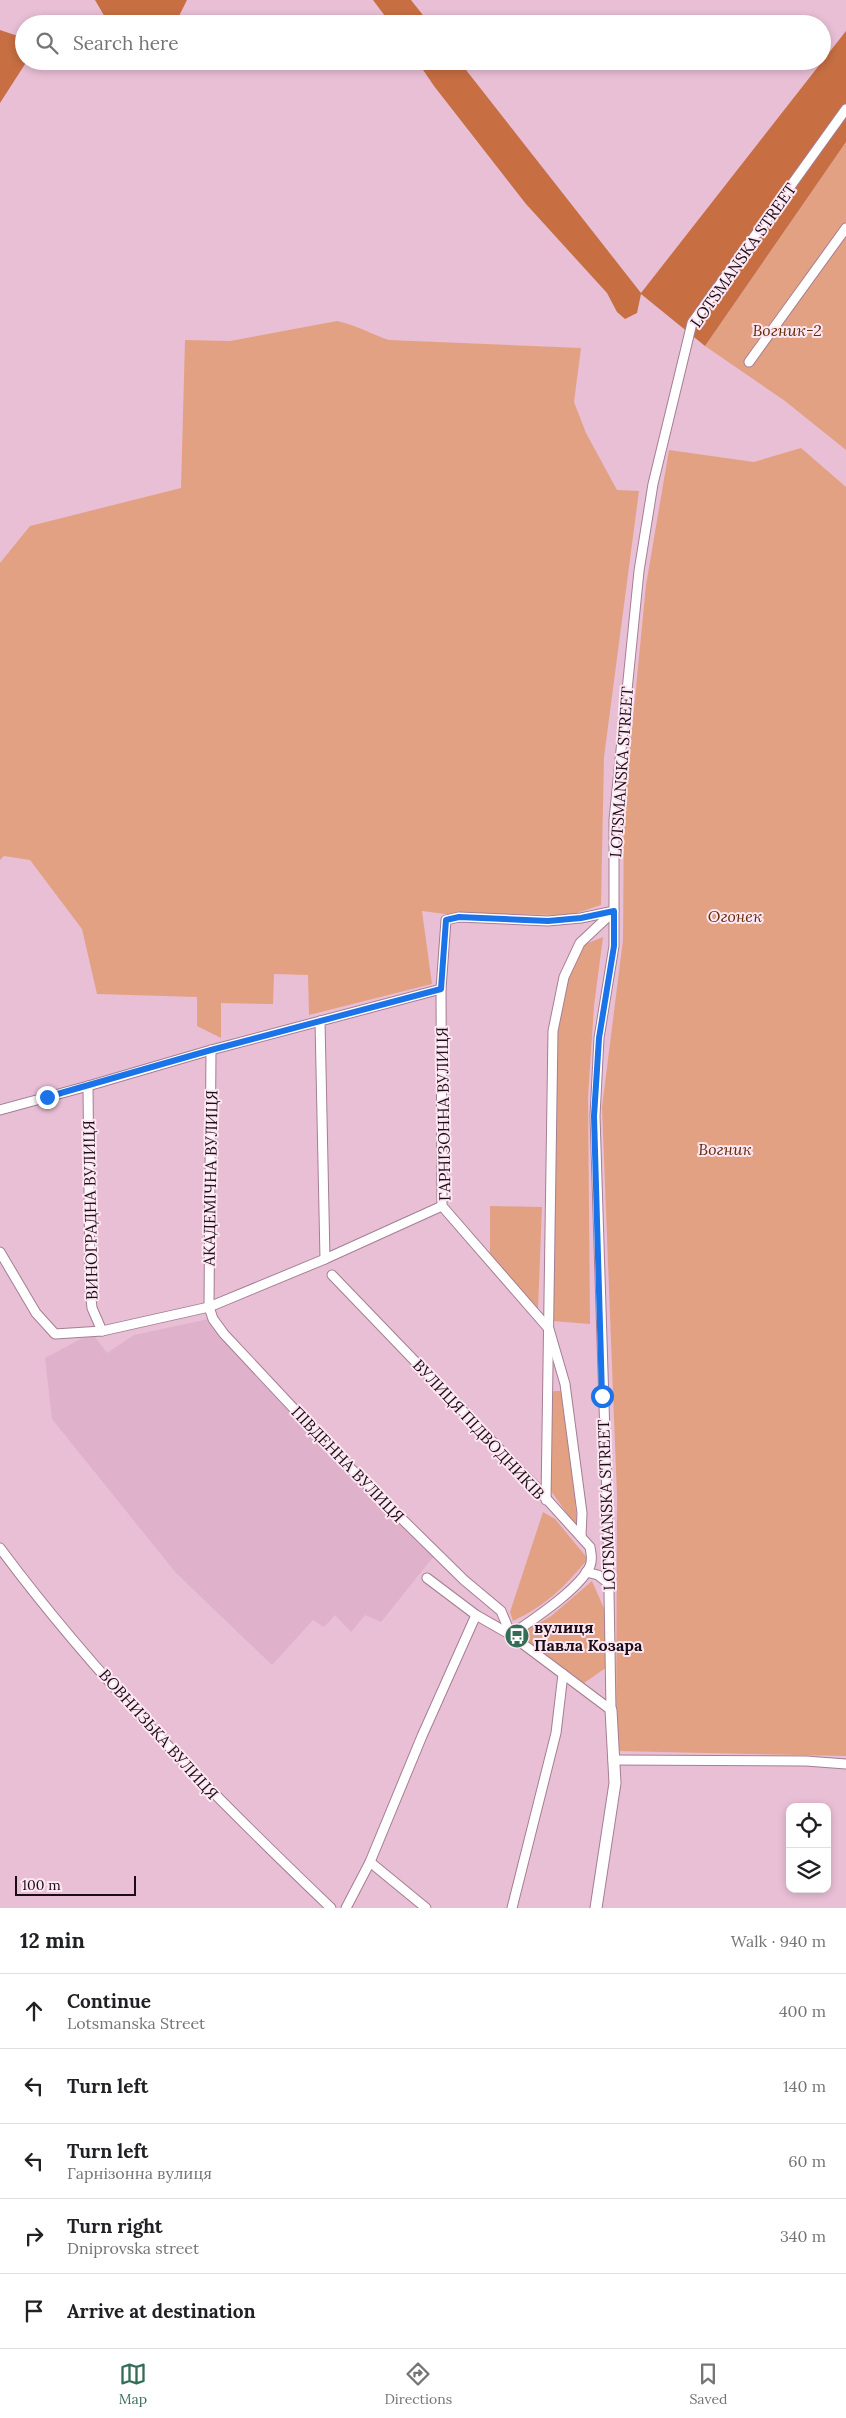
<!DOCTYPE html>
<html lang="en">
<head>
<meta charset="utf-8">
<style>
	body { margin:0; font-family:Lora,serif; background:#f2f2f2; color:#202124 }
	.controls { position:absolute; right:15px; bottom:15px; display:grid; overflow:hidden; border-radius:10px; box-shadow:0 2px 8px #0003 }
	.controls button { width:45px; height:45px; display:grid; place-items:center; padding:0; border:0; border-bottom:1px solid #e0e0e0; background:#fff; color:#202124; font:25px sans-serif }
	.scale { position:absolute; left:15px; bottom:12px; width:121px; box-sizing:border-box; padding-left:5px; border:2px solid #1b0d15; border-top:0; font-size:14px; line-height:18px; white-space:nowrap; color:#1b0d15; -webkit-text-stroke:4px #fde7f2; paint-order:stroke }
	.stop { position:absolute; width:15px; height:15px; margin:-11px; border:4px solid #1a73e8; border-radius:50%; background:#fff }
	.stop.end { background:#1a73e8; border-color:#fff; box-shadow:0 1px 5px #0008 }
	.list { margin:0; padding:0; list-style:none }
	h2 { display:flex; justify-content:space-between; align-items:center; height:65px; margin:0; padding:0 20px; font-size:21px }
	h2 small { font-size:16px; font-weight:400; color:#757577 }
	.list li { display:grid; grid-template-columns:32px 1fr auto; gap:15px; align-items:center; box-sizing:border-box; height:75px; padding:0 20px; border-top:1px solid #e0e0e0 }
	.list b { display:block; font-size:19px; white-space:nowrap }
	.list p { margin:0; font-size:16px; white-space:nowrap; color:#757577 }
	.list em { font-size:16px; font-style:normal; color:#757577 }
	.icon { flex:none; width:28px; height:28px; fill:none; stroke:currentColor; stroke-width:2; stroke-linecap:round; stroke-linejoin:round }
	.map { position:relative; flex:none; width:846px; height:1908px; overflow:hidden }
	.search { position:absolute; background:#fff; box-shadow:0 2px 8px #0003; left:15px; right:15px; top:15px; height:55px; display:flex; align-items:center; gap:12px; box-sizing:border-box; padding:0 18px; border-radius:28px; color:#757577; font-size:19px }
	.sheet { height:440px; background:#fff }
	nav { display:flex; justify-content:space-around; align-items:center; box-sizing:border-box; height:70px; border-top:1px solid #e0e0e0; background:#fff; font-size:14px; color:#757577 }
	nav a { display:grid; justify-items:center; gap:2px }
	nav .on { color:#336d56 }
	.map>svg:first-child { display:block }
</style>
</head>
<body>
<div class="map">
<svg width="846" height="1908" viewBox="0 0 846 1908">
	<rect width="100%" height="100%" fill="#e9bfd5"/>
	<path fill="#e0b1ca" d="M209,1319L434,1556L381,1622L365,1615L351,1632L335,1615L324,1627L313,1620L272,1665L176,1573L52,1419L45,1358L92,1333L107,1353L134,1335Z"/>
	<g fill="#e3a183">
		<path d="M846,142V450L785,401L705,346Z"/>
		<path d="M337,321C356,325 371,334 389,340L581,348L574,402L586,433L617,490L639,491L604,757L601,905L571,915L445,914L422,911L432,984L309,1015L308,975L274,974L273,1004L221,1003V1038L197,1026V997L97,994L82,929L30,860L4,856L0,860V563L30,526L181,488L185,340L230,341Z"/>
		<path d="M801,448L846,487V1756L616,1751L617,1496L602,1107L623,940L624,811L646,585L669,450L754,462Z"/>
		<path d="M603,937L594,1006L588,1097L590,1324L552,1321L557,1033L568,979L583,945Z"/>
		<path d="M490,1206L542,1207L538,1309L490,1256Z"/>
		<path d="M554,1391H563L578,1529L551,1491V1398Z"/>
		<path d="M543,1512L555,1519L588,1559C563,1588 548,1604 513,1621L510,1612Z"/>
		<path d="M592,1581L606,1613L607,1667L584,1683L519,1634L550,1617Z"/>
	</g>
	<g fill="#c76e43">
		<path d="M95,0H187L175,24H109Z"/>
		<path d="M373,0H411L430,24H391Z"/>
		<path d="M0,30L24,38V61H27L0,103Z"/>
		<path d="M846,31V142L705,346L641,294L637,313L625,319L617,312L607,293L526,204L434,86L417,61H459L641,293Z"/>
	</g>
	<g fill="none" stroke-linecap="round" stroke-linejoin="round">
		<defs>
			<g id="minor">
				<path d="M749,362L846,228"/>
				<path d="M320,1021L325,1259"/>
				<path d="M211,1050L209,1307L213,1319L224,1334L340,1458L464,1580L501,1611L511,1635"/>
				<path d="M88,1086L90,1288L92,1308L102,1331"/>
				<path d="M0,1110L88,1086L211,1050L441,989"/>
				<path d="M0,1252L36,1313L55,1334L102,1331L209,1307L325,1259L442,1206"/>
				<path d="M332,1275L534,1485L590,1547C591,1554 593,1559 590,1566C580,1589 532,1620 511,1635"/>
				<path d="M546,1500L553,1031L564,977L580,943L613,912"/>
				<path d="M581,1536L582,1513L565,1384L549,1329L442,1206L441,989L446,920L459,917L548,921L581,918L614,911"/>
				<path d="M0,1548C98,1680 213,1795 331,1908"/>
				<path d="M586,1572L598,1575L608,1583"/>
				<path d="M427,1578L476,1615L511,1635L611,1710"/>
				<path d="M611,1710L608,1532L595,1116L599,1038L614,946V820L639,571L653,484L692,323L846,109"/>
				<path d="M613,1760L806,1761L846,1764"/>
				<path d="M370,1862L426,1908"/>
				<path d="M346,1908L370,1862L422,1736L476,1615"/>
				<path d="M512,1908L556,1733L563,1674"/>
			</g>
			<path id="tertiary" d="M596,1908L615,1783L611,1710"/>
		</defs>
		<use href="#minor" stroke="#a57e93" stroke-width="11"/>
		<use href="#tertiary" stroke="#a57e93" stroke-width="13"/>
		<use href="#minor" stroke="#fff" stroke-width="9"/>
		<use href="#tertiary" stroke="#fff" stroke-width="11"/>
	</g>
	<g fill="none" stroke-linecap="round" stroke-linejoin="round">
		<path stroke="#1a73e8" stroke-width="6" d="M47,1097L211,1050L441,989L446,920L459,917L548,921L581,918L614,911V946L599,1038L594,1116L602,1396"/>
	</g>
	<defs>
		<symbol id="bus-disc" viewBox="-11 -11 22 22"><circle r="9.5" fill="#336d56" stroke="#fde7f2"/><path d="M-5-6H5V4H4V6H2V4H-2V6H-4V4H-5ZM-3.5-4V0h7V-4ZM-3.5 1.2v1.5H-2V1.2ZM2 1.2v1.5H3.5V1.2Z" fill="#fff"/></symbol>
	</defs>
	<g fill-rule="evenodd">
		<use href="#bus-disc" x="503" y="1622" width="28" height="28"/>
	</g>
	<g text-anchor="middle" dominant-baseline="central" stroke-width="4" stroke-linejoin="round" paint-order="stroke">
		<g font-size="16" fill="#1b0d15" stroke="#fde7f2">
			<text transform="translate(743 255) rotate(-55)">LOTSMANSKA STREET</text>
			<text transform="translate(621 772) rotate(-86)">LOTSMANSKA STREET</text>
			<text transform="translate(443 1114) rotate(-91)">ГАРНІЗОННА ВУЛИЦЯ</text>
			<text transform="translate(210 1178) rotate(-89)">АКАДЕМІЧНА ВУЛИЦЯ</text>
			<text transform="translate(90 1210) rotate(-91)">ВИНОГРАДНА ВУЛИЦЯ</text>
			<text transform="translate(479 1429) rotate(47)">ВУЛИЦЯ ПІДВОДНИКІВ</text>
			<text transform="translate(348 1464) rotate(46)">ПІВДЕННА ВУЛИЦЯ</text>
			<text transform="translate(606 1505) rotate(-92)">LOTSMANSKA STREET</text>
			<text transform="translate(159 1734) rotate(48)">ВОВНИЗЬКА ВУЛИЦЯ</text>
		</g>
		<g font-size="16" font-style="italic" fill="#642909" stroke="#fde7f2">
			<text x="787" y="330">Вогник-2</text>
			<text x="735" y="916">Огонек</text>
			<text x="725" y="1149">Вогник</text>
		</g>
		<g font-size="16" font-weight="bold" fill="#1b0d15" stroke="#fde7f2" text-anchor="start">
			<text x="534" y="1627">вулиця<tspan x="534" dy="18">Павла Козара</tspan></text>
		</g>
	</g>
</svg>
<div class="controls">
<button><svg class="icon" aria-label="locate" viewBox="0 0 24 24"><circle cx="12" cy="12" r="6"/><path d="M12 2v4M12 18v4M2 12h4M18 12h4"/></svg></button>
<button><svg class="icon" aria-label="layers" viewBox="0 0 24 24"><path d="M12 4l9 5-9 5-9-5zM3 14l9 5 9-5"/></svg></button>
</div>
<div class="scale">100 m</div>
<div class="stop" style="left:602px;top:1396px"></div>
<div class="stop end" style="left:47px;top:1097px"></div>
<div class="search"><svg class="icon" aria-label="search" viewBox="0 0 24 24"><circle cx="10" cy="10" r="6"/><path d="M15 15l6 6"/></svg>Search here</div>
</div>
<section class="sheet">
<h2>12 min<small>Walk · 940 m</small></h2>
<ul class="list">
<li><svg class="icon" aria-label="ahead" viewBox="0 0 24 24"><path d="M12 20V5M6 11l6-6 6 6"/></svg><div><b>Continue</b><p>Lotsmanska Street</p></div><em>400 m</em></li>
<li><svg class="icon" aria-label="left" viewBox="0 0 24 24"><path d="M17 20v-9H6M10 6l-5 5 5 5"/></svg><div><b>Turn left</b></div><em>140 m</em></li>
<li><svg class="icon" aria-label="left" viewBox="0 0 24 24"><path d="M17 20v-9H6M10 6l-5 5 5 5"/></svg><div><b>Turn left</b><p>Гарнізонна вулиця</p></div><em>60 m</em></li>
<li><svg class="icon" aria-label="right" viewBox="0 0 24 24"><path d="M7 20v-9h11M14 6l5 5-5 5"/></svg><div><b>Turn right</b><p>Dniprovska street</p></div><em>340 m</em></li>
<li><svg class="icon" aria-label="arrive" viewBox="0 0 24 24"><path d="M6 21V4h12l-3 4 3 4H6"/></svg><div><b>Arrive at destination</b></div></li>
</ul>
</section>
<nav>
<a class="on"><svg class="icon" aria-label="map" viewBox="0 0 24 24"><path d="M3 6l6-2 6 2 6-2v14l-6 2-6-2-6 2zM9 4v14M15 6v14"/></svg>Map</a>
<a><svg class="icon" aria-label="directions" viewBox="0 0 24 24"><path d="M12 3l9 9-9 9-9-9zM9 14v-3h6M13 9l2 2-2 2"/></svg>Directions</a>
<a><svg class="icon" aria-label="saved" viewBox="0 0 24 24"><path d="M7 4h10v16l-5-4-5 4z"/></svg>Saved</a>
</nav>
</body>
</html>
